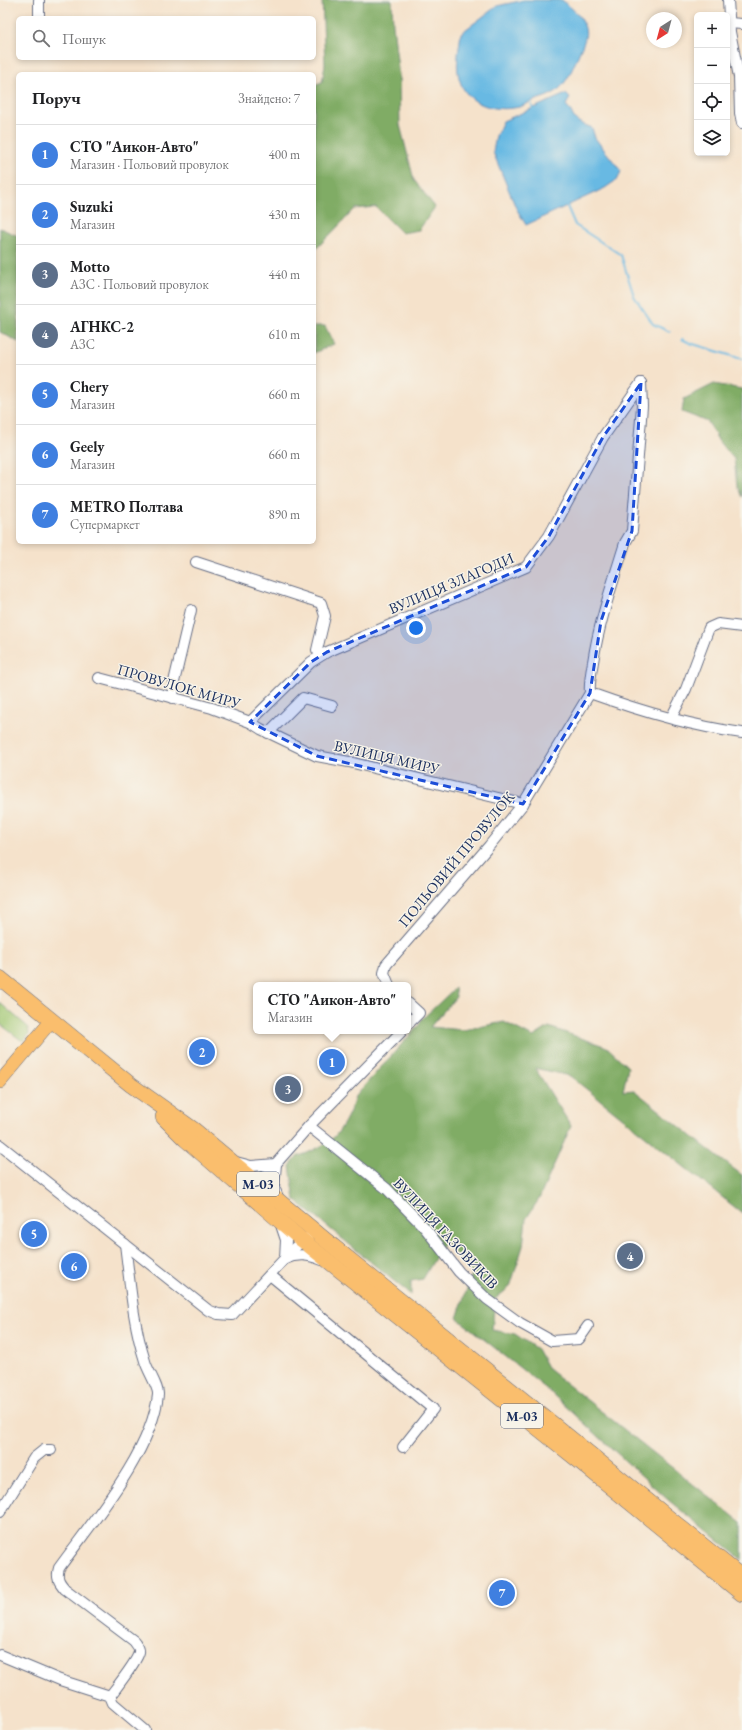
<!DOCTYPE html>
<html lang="uk">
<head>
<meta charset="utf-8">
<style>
	body { margin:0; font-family:"EB Garamond",serif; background:#f6f6f6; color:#202124 }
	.controls { position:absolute; right:12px; top:12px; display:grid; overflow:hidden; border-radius:6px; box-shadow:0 2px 6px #0003 }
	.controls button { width:36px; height:36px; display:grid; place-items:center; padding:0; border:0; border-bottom:1px solid #e0e0e0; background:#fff; color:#202124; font:20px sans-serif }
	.compass { position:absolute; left:646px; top:12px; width:36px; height:36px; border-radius:50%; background:#fff; box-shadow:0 2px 6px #0003; rotate:216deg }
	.you { position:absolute; left:416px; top:628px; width:14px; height:14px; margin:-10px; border:3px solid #fff; border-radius:50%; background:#1a73e8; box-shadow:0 0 0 6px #1a73e833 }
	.badge { display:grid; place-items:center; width:26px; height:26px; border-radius:50%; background:#0f766e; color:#fff; font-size:13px; font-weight:700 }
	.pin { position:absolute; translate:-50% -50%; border:2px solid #fff; box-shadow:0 1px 4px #0006 }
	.popup { position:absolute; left:253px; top:982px; width:158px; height:52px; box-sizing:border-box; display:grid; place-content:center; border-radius:6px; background:#fff; filter:drop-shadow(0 1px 3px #0005); font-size:13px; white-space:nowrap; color:#757577 }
	.popup b { font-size:15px; color:#202124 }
	.popup::after { content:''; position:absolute; left:50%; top:100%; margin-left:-8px; border:8px solid transparent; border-top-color:#fff }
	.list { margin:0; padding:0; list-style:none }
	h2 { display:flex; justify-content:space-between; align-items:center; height:52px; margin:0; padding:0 16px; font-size:17px }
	h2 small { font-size:13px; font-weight:400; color:#757577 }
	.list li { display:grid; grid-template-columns:26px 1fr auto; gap:12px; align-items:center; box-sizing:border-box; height:60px; padding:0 16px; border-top:1px solid #e0e0e0 }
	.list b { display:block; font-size:15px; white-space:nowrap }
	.list p { margin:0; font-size:13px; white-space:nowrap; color:#757577 }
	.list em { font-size:13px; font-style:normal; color:#757577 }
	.icon { flex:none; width:22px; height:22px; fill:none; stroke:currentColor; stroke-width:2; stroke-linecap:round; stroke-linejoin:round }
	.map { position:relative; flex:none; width:742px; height:1730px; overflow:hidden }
	.search { position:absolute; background:#fff; box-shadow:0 2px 6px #0003; left:16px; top:16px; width:300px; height:44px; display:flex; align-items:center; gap:10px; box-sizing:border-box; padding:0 14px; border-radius:6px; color:#757577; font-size:15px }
	.panel { position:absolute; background:#fff; box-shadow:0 2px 6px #0003; left:16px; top:72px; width:300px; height:472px; border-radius:6px }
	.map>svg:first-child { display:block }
</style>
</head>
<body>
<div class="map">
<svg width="742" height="1730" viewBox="0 0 742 1730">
	<rect width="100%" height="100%" fill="#f7f3e8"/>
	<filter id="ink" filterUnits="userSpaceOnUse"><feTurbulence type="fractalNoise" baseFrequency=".025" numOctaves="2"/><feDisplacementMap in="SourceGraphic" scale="8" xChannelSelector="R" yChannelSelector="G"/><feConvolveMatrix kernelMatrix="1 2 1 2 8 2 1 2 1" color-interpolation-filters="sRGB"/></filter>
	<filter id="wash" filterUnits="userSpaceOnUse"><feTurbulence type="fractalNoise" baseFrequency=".012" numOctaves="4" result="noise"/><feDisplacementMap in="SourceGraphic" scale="16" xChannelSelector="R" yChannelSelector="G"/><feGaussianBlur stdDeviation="0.9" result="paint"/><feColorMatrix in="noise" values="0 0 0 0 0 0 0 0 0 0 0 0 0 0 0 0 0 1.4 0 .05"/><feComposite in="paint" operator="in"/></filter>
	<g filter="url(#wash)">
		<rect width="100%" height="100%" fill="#f5e2cb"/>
		<path fill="#a1c873" stroke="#5e7c68" d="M0,1003L28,1027L29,1034L25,1040H21L0,1024Z"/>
		<g fill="#80ac65" stroke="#4e6e62">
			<path d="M322,0H392L393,24L399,78L400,125L414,180L435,207L419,230L402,233L376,207L355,209L314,251V85L322,82L325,65Z"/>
			<path d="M0,228L18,236V342L0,332Z"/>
			<path d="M314,326H325L334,344L314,353Z"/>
			<path d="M714,384L742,389V497L737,486L734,459L719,442L708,422L682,412L684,399Z"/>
			<path d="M455,988L456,997L430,1027L463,1030L504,1022L533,1037L549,1027L607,1047L628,1067L623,1091L634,1090L718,1157L742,1175V1213L570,1076L535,1068L571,1126L539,1199L526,1219L523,1246L510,1287L495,1299L492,1330L515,1334L537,1349L548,1369L742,1523V1560L667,1499L549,1391L457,1318L472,1274L445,1241L423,1279L411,1281V1295L295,1200L290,1166L298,1156C308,1154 329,1143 336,1135C344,1125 352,1109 355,1096L419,1025L421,1020Z"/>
		</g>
		<g fill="#67b9e3" stroke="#4174a0">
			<path d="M524,0H562C570,7 581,15 584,25C588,35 584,42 580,51C574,65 569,80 558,90C551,96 541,98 533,101C528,103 523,106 519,107C497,112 470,106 461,84C454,67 459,51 461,33L497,6Z"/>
			<path d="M566,94L570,98L566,105C570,109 571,112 573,116C576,123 586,125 592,128L595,138L621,171L618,179L605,188L526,225L516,208L493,152L496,136L503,121Z"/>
		</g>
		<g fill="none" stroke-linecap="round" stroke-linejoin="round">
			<g stroke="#67b9e3" stroke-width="2">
				<path d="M530,100L534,111"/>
				<path d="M566,204L575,225L621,255L634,296L653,324L670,332"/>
				<path d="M682,339L690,343L742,359"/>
			</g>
		</g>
	</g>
	<g filter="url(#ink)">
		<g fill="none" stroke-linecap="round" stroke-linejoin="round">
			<defs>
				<g id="minor">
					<path d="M39,0V18"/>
					<path d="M728,0L730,32L739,77L740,113L742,123"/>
					<path d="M729,23L742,24"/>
					<path d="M196,562L321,603L325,616L317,650L321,655"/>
					<path d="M99,678L212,708L250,722L261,729L317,756L349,762L523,804"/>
					<path d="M590,693C640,711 690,726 742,733"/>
					<path d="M173,698L174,682L191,610"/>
					<path d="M671,718L686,689L709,628L718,624L742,627"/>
					<path d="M250,722L311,662L327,652L526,567L549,536L603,437L641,383"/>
					<path d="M268,733L303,698L332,706"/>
					<path d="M389,985L384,973L386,965L489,846L523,804L590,693C589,683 591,673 593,662C599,622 613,582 625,543L632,531L642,406L641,383"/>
					<path d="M408,1003L419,1013L408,1024"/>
					<path d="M309,1126L387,1189L425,1228L459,1272L487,1299L520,1323L552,1341L579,1339L588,1326"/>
					<path d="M0,1145L208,1310L218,1314L232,1315L302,1240L307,1238"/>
					<path d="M236,1162L251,1166L276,1164L274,1187L279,1200"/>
					<path d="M258,1184L309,1126L402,1031"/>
					<path d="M280,1222L286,1240L285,1259"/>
					<path d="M125,1244C130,1283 133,1324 145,1361C147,1370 159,1387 158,1395C152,1452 92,1522 59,1568C56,1578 59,1582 65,1589L134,1641C136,1644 140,1648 139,1652C138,1660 116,1688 110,1696L113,1703L145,1730"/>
					<path d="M285,1259C298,1253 309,1255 322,1260"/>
					<path d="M270,1275L433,1409L403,1447"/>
					<path d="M0,1512L34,1458L44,1450H51"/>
					<path d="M0,1655L60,1680L110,1696"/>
				</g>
				<path id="major" d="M0,1082L52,1020"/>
				<g id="highway">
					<path d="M0,978L131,1085L193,1129L323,1238L742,1577"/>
					<path d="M163,1117L185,1139L302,1240L579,1461L742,1594"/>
				</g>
			</defs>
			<use href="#minor" stroke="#676e84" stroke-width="12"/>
			<use href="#major" stroke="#676e84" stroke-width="14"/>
			<use href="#highway" stroke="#676e84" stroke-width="16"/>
			<use href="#minor" stroke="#fff" stroke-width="10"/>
			<use href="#major" stroke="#fabe6d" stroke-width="13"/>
			<use href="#highway" stroke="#fabe6d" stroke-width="15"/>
		</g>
	</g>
	<path fill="#1d4ed8" fill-opacity="0.2" stroke="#1d4ed8" stroke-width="3" stroke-dasharray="8 5" stroke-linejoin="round" d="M641,383L632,531L601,621L590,693L523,804L317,756L250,722L311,662L327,652L526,567L549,536L603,437Z"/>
	<g text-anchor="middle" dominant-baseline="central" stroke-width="3" stroke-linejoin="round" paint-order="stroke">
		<g fill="#f7f3e8" stroke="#5d6a87" stroke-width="1">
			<rect x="237" y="1172" width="42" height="24" rx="3"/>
			<rect x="501" y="1404" width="42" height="24" rx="3"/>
		</g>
		<g font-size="14" font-weight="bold" fill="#1b2f5e">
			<text x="258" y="1184">М-03</text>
			<text x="522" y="1416">М-03</text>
		</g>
		<g font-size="15" fill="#1b2f5e" stroke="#f7f3e8">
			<text transform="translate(451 583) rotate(-23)">ВУЛИЦЯ ЗЛАГОДИ</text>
			<text transform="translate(179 686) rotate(16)">ПРОВУЛОК МИРУ</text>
			<text transform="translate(387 757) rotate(13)">ВУЛИЦЯ МИРУ</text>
			<text transform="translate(456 859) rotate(-50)">ПОЛЬОВИЙ ПРОВУЛОК</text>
			<text transform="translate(446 1233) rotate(47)">ВУЛИЦЯ ГАЗОВИКІВ</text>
		</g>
	</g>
</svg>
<div class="controls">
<button>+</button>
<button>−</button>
<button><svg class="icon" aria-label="locate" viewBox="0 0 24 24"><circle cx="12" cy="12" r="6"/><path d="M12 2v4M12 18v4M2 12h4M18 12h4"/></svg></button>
<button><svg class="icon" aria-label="layers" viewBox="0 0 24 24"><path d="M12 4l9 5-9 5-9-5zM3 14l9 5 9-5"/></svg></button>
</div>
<svg class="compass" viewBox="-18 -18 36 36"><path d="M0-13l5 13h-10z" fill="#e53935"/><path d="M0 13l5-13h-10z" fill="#757577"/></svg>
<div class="you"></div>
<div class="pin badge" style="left:332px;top:1062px;background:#3f7fe0">1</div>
<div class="popup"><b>СТО &quot;Аикон-Авто&quot;</b>Магазин</div>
<div class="pin badge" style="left:202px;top:1052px;background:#3f7fe0">2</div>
<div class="pin badge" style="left:288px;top:1089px;background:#5c6f8a">3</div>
<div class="pin badge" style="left:630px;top:1256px;background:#5c6f8a">4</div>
<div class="pin badge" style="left:34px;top:1234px;background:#3f7fe0">5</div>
<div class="pin badge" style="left:74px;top:1266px;background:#3f7fe0">6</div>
<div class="pin badge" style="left:502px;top:1593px;background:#3f7fe0">7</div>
<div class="search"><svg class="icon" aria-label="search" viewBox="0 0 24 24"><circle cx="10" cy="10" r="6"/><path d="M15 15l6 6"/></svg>Пошук</div>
<section class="panel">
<h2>Поруч<small>Знайдено: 7</small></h2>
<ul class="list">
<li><span class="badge" style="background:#3f7fe0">1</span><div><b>СТО &quot;Аикон-Авто&quot;</b><p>Магазин · Польовий провулок</p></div><em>400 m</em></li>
<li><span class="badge" style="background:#3f7fe0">2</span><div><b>Suzuki</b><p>Магазин</p></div><em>430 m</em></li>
<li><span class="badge" style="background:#5c6f8a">3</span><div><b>Motto</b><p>АЗС · Польовий провулок</p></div><em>440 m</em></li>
<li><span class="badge" style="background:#5c6f8a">4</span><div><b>АГНКС-2</b><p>АЗС</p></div><em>610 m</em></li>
<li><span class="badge" style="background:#3f7fe0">5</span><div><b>Chery</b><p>Магазин</p></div><em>660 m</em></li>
<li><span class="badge" style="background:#3f7fe0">6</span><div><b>Geely</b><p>Магазин</p></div><em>660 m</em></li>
<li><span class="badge" style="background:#3f7fe0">7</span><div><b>METRO Полтава</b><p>Супермаркет</p></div><em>890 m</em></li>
</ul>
</section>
</div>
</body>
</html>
